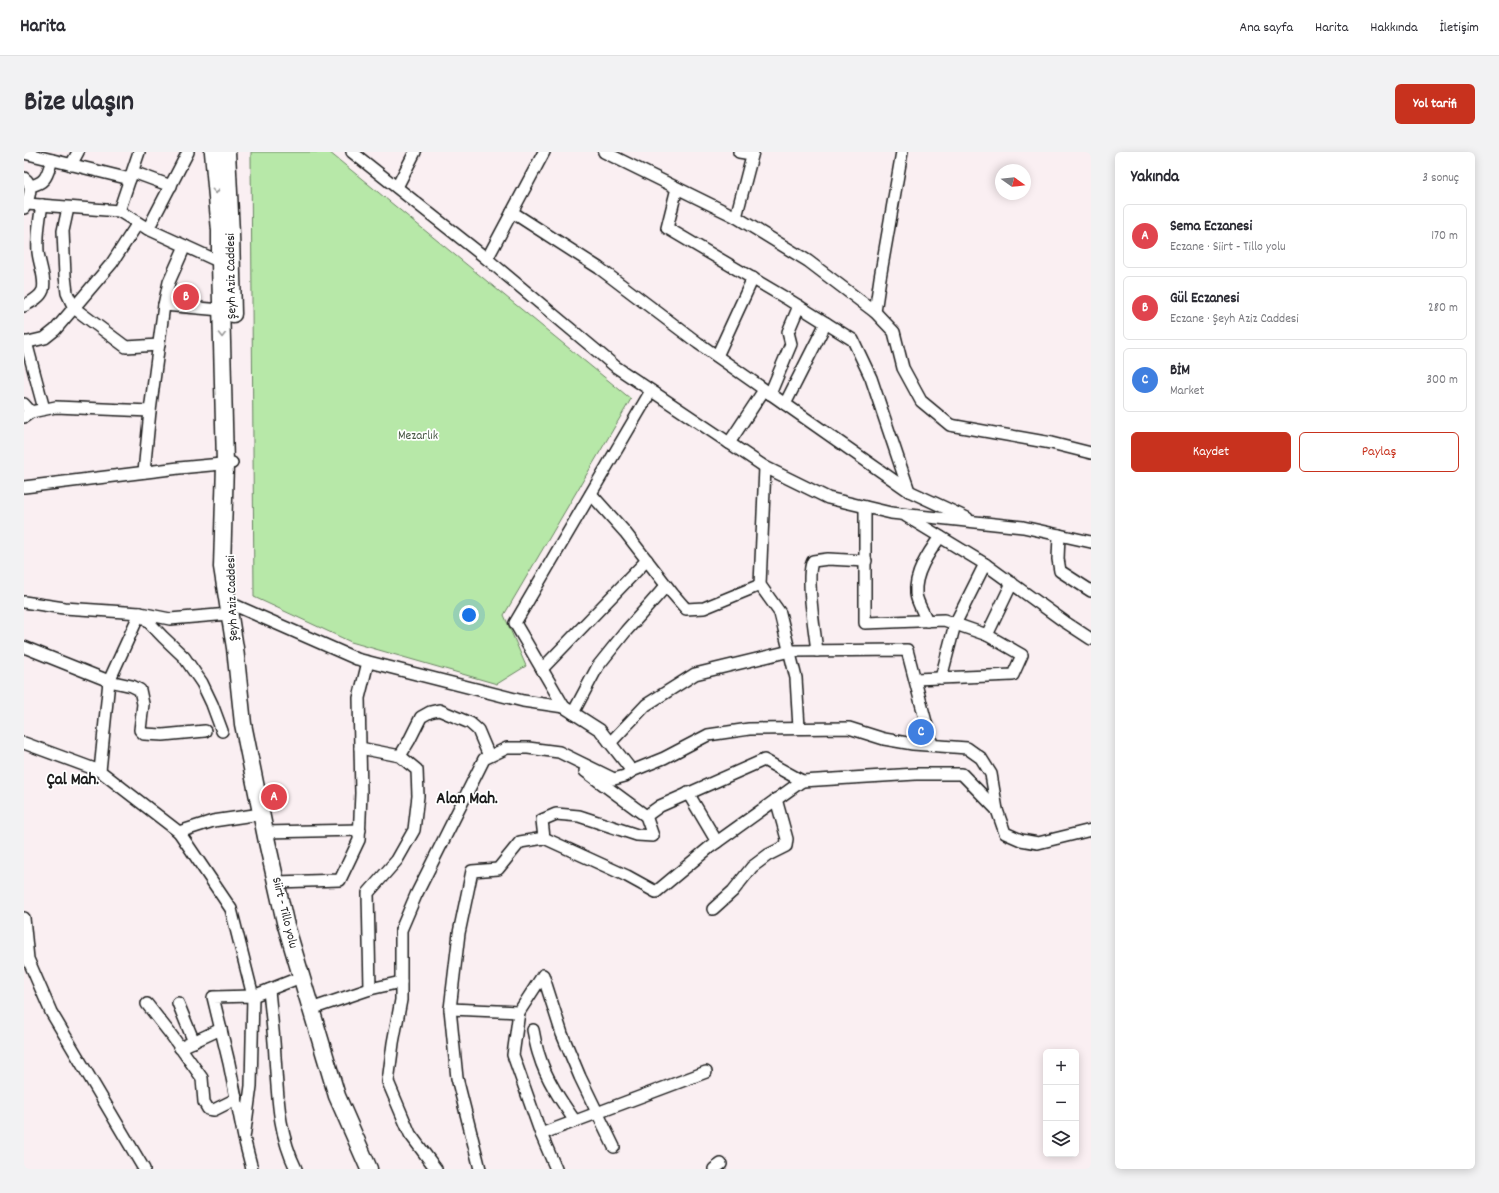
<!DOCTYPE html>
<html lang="tr">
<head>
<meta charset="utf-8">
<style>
	body { margin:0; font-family:Dekko,sans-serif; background:#f2f2f3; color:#2b2b33 }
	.controls { position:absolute; right:12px; bottom:12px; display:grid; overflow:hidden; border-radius:6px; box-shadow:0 2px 10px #0003 }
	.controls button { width:36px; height:36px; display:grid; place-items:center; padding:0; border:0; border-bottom:1px solid #e1e1e2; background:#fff; color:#2b2b33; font:20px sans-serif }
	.compass { position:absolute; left:971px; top:12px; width:36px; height:36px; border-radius:50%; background:#fff; box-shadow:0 2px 10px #0003; rotate:105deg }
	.you { position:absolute; left:445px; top:463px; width:14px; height:14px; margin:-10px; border:3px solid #fff; border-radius:50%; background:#1a73e8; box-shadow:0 0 0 6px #1a73e833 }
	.badge { display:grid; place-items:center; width:26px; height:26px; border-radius:50%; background:#c8321e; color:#fff; font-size:13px; font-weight:700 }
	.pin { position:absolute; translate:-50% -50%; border:2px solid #fff; box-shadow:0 1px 4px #0006 }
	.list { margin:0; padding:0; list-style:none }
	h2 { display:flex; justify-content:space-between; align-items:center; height:52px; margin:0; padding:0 16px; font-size:17px }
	h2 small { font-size:13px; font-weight:400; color:#7c7c81 }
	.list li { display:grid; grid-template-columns:26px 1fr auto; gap:12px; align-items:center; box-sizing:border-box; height:64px; margin:0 8px 8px; padding:0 8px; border:1px solid #e1e1e2; border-radius:6px }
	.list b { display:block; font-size:15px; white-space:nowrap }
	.list p { margin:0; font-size:13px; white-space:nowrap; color:#7c7c81 }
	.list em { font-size:13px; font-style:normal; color:#7c7c81 }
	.actions { display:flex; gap:8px; padding:12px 16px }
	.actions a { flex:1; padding:9px 0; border:1px solid #c8321e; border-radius:6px; text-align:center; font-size:14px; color:#c8321e }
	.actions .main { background:#c8321e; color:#fff }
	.icon { flex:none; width:22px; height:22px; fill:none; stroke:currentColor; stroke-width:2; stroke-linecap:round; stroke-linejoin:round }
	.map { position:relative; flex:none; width:1067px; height:1017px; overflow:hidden; border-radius:6px }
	header { display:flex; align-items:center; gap:24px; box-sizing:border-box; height:56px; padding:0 20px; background:#fff; border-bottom:1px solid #e1e1e2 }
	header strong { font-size:19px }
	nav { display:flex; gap:22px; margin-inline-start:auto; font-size:14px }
	.intro { display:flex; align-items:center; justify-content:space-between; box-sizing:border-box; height:96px; padding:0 24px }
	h1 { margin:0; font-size:28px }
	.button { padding:10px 18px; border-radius:6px; background:#c8321e; color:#fff; font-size:14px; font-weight:700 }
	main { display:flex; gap:24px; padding:0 24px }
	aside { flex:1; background:#fff; border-radius:6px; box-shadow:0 2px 10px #0003 }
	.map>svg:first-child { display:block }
</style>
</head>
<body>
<header>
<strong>Harita</strong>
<nav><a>Ana sayfa</a><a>Harita</a><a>Hakkında</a><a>İletişim</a></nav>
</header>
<div class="intro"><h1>Bize ulaşın</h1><a class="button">Yol tarifi</a></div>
<main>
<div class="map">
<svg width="1067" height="1017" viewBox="0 0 1067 1017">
	<rect width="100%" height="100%" fill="#faeff2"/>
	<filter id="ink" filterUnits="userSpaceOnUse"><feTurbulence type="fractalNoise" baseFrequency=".025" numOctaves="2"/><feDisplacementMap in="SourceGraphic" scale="8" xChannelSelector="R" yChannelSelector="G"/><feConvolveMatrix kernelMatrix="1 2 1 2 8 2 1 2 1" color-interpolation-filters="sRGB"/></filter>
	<g filter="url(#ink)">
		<path fill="#b7e8a8" stroke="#6a8262" d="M227,0H305L607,247L480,463L502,514L473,532L327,490L230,445Z"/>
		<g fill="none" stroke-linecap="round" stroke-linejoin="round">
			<defs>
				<g id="street">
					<path d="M328,0L463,107L592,215L741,315L804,346L867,361L999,375L1067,390"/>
					<path d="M580,0L712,65L784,109L851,160L870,180L879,216L897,249L926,273L1027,291L1067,301"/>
					<path d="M715,0L728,2"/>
					<path d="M0,1L106,27"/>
					<path d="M47,13L54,0"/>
					<path d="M109,20L147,34"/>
					<path d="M0,26C10,33 5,47 0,56"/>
					<path d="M6,34C23,31 23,22 28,8"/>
					<path d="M373,35L391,0"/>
					<path d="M653,36L643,76L765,148L829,188L847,226L885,339"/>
					<path d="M3,52L95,59L124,77L196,110"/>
					<path d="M44,56L39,79L41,124L43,141L50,156L102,195L135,193"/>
					<path d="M95,59L115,0"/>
					<path d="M488,60L575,116L674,191L885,339L943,366"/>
					<path d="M712,65L729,0"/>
					<path d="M124,77L164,0"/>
					<path d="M463,107L520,0"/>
					<path d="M140,153L145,130L161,94"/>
					<path d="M0,154C7,150 16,146 19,138C22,127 15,111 14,100C13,84 15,69 18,53"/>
					<path d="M851,160L856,126L878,0"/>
					<path d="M2,190L20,257"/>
					<path d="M0,191L21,186L31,178L88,111L114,71"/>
					<path d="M693,204L729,126"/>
					<path d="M746,242L767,192L764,180L775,154"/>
					<path d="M0,252L7,260"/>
					<path d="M761,252L802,171"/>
					<path d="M0,265L7,260L32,255L126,259"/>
					<path d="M705,291L740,238"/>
					<path d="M741,315L736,433L756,461L772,526L775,576"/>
					<path d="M120,320L126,259L140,153L197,158"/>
					<path d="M0,335L155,316L208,311"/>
					<path d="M567,342L601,380L649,442L662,457L680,456L736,433"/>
					<path d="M841,355V471L920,468L963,483L998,503L989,523L891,527"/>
					<path d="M882,364L961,412L1041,470L1067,487"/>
					<path d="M1035,383L1034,407L1036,419L1067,439"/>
					<path d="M0,450L40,456L116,461L146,467L205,462"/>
					<path d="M208,452L333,507L499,549L540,555L576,578L608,619"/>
					<path d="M903,469C900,461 893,451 892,442C890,422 905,400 916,385"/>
					<path d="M963,483L988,431"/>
					<path d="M0,495L85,529L108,534L116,538L119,552L116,578L120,582L139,583L181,579"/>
					<path d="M793,499C791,481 781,421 789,409L804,407L842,409"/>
					<path d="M518,517L623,408"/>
					<path d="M917,526L931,472L961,412"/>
					<path d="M540,555L491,471L627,239"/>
					<path d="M549,561L574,514L602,479L642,434"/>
					<path d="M198,579L188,552L178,531L160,505L139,485L116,461L85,529L76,619L155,680L207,757L229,844L277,825"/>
					<path d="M0,591L76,619"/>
					<path d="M586,591L622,553L671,522L766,499L883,498L908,593"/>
					<path d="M336,596L376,604L393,618L394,644L390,678L373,708L344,741L346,837L377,830"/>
					<path d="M376,604L385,589L397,565L406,560L415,558L446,571L454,578L465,604"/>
					<path d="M664,641L693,690"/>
					<path d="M622,664L636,654L740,608L778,629L892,622H938L973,658"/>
					<path d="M155,680L189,669L237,662"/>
					<path d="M241,680L336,678"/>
					<path d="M520,686L518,668L532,662L555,664L613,683L629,684L622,664L561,619"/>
					<path d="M252,730L316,728L335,688L337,641L335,546L344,510"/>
					<path d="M689,757L709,739L728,715L744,703L762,694L763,687L752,647"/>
					<path d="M0,766L4,807L27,860L120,1017"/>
					<path d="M245,838C247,860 250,883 251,905C254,946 254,980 272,1017"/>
					<path d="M154,851L170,890"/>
					<path d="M123,852L148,884L178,926L180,950L184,957L190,958L212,947"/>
					<path d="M287,857L346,837"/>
					<path d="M426,857L495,860"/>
					<path d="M509,878C511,887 512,895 515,903C522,927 537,949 551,969"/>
					<path d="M156,896L197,877"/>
					<path d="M517,982L682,920"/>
					<path d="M220,986L227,934L229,844L189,845L205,911L220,986L228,1017"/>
					<path d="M412,1017L386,982L364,930L369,891L377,848V778L392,743L460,607L483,596H504L535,600L590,627L601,624L608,619L640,606L684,583L725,577L825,576L860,587L889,592L943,596L957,606L967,622L973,658L981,681L997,688L1014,691L1067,678"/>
					<path d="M456,1017L433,926L426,857L435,781L448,719L474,717L496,690L520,686L603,724L632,740L686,695L778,629"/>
					<path d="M532,1017L517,982L489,903L495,860L519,823L538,882L556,925L590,995"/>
					<path d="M690,1017L697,1012"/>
				</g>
				<g id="secondary">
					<path d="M189,0L196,79V110L201,312L198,415L211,496L219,572L243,690L261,770L313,944L345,1017"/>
					<path d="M203,0L207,82L209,162"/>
				</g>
			</defs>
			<use href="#street" stroke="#1c1c1c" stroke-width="14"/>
			<use href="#secondary" stroke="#1c1c1c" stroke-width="19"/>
			<use href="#street" stroke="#fff" stroke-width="11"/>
			<use href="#secondary" stroke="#fff" stroke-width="16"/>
		</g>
		<defs><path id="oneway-chevron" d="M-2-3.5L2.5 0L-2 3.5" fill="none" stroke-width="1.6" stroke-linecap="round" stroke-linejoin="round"/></defs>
		<g stroke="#999">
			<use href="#oneway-chevron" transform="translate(192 39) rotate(85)"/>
			<use href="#oneway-chevron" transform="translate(198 183) rotate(89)"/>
		</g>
	</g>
	<g text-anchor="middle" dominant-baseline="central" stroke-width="3.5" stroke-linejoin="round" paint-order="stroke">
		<g font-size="13" fill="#1c1c1c" stroke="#fff">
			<text transform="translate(208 124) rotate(-91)">Şeyh Aziz Caddesi</text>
			<text transform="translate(209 446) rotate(-92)">Şeyh Aziz Caddesi</text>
			<text transform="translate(260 761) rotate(76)">Siirt - Tillo yolu</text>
		</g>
		<g font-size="13" fill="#4a5946" stroke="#fff">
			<text x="394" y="284">Mezarlık</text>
		</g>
		<g font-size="17" font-weight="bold" fill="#1c1c1c" stroke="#fff">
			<text x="49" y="629">Çal Mah.</text>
			<text x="443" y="648">Alan Mah.</text>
		</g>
	</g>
</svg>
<div class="controls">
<button>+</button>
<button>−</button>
<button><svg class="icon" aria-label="layers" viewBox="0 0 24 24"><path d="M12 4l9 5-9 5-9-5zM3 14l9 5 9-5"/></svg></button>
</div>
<svg class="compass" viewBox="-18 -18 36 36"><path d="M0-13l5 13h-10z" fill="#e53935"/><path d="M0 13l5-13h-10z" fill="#7c7c81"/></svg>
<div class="you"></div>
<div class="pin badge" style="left:250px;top:645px;background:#e0444e">A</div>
<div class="pin badge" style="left:162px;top:145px;background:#e0444e">B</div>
<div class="pin badge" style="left:897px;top:580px;background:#3f7fe0">C</div>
</div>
<aside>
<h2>Yakında<small>3 sonuç</small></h2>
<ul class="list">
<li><span class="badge" style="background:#e0444e">A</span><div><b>Sema Eczanesi</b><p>Eczane · Siirt - Tillo yolu</p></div><em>170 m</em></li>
<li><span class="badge" style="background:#e0444e">B</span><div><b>Gül Eczanesi</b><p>Eczane · Şeyh Aziz Caddesi</p></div><em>280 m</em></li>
<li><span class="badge" style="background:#3f7fe0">C</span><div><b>BİM</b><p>Market</p></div><em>300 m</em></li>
</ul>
<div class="actions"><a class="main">Kaydet</a><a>Paylaş</a></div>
</aside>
</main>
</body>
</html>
